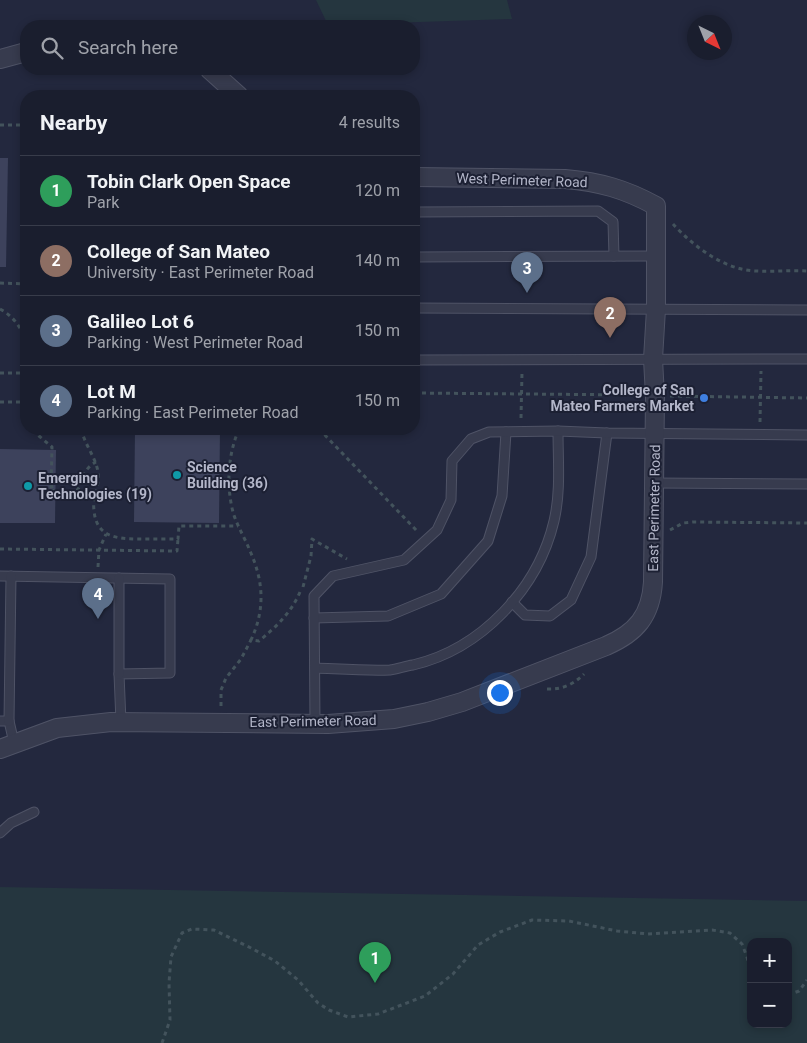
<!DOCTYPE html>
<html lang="en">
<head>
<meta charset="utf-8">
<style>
	body { margin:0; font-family:Roboto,sans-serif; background:#272b3a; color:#f1f3f6 }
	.controls { position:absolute; right:15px; bottom:15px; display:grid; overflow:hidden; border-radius:10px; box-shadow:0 2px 8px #0003 }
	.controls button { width:45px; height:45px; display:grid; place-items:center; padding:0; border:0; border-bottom:1px solid #383c4a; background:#1a1e2e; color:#f1f3f6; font:25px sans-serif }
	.compass { position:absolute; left:687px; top:15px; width:45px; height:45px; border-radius:50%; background:#1a1e2e; box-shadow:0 2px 8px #0003; rotate:137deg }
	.you { position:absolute; left:499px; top:692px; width:18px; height:18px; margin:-12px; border:4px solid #fff; border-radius:50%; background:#1a73e8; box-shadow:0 0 0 8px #1a73e833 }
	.badge { display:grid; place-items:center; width:32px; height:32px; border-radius:50%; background:#8698fb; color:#fff; font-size:16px; font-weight:700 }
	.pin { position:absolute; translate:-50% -41px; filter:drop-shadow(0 1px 2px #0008) }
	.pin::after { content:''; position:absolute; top:26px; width:18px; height:15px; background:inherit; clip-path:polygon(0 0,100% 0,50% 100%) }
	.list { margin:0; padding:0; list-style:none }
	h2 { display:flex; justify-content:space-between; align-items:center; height:65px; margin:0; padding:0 20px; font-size:21px }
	h2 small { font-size:16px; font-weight:400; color:#9fa2aa }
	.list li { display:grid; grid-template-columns:32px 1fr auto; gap:15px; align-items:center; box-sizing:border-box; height:70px; padding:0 20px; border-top:1px solid #383c4a }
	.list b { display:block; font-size:19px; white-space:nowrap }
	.list p { margin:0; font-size:16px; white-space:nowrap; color:#9fa2aa }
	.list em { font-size:16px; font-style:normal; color:#9fa2aa }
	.icon { flex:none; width:28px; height:28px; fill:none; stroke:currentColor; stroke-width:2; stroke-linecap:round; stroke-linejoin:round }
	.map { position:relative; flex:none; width:807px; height:1043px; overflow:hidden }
	.search { position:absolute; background:#1a1e2e; box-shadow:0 2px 8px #0003; left:20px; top:20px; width:400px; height:55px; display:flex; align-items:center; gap:12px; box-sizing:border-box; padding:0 18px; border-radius:20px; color:#9fa2aa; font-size:19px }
	.panel { position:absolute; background:#1a1e2e; box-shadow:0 2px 8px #0003; left:20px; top:90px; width:400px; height:345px; border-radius:20px }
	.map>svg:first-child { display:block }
</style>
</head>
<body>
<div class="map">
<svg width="807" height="1043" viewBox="0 0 807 1043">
	<rect width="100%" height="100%" fill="#23283e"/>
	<g fill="#25363f" fill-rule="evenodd">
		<path d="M316,0H507L512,19L328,25Z"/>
		<path d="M0,887L807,901V1043H0ZM751,942H788V1024H751Z"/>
	</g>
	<g fill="#3d425c">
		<path d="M0,158H8L6,267H0Z"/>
		<path d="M135,429H220L219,523L134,522Z"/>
		<path d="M0,449L56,450L55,523H0Z"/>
	</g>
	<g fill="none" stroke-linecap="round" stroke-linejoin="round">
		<defs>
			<g id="lane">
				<path d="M414,212L598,211L613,222L614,256"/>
				<path d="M414,257L655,256"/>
				<path d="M414,308L807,310"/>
				<path d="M414,360L807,359"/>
				<path d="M654,483L807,484"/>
				<path d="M0,576L170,579V673L119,674L121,722"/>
				<path d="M119,578V674"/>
				<path d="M512,602L525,615L550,616L571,600L591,557L607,433"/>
				<path d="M314,618L388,616L441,594L488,541L502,496L506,432"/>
				<path d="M315,668C340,669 366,671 390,670C398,669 405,666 413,665C481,649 538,589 554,521C561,491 558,461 558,431"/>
				<path d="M0,721H9L14,743"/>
				<path d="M9,721L11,576"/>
				<path d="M315,723L314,596L333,576L404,560L437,530L451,500L452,461L471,439L489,432L558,431L607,433L807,435"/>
				<path d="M0,833L11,823L34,812"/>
			</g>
			<g id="street">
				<path d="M0,59L26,52"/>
				<path d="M209,69L239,96"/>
				<path d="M0,749L57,728L111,722L328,724L394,719L428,712L462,702L606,646C636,633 651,616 653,582L655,396L653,359L656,309V206C625,189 600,182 565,179L414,177"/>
			</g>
		</defs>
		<use href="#lane" stroke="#4f5366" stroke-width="11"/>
		<use href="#street" stroke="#4f5366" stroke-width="20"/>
		<g stroke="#43535c" stroke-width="3" stroke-dasharray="4 4" stroke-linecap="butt">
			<path d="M0,125H26"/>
			<path d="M673,224C693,246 724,270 756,271C773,272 790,270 807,271"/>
			<path d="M0,283L26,284"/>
			<path d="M0,309C13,316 21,327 26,341"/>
			<path d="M0,373H26"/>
			<path d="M414,393L639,395"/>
			<path d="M670,396L807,398"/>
			<path d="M0,402H26"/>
			<path d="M521,418L522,372"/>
			<path d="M760,422L761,371"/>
			<path d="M34,429L39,436L52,447L51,487L54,486L53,496C91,500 73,474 96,462"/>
			<path d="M81,429C85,445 96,458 98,472C100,487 92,498 94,510C96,539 120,539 143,539C155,539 167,539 178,539L179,526H238"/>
			<path d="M239,429C228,454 226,485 233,512C237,526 245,538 250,551C264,582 265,610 251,640L259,641C276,627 291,613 300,592"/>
			<path d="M319,429L418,532"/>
			<path d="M670,530L683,523L693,522L807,523"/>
			<path d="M0,549L177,551L178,539"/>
			<path d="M98,567L99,550L106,534"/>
			<path d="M303,587L311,556L312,539L347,559"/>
			<path d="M547,689C562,690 574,684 584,674"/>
			<path d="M221,706V690L226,678L241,659L251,640"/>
			<path d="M788,995L799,991L807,980"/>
			<path d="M162,1043L170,1020L169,983L171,957L182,933L192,929L214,930L251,948L275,961L298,980L318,1003L329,1010L348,1017L378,1014L425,996L453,974L478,945L500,932L532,920L569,921L617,931L648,934L712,930L730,933L742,944L747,957L751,975"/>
		</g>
		<use href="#lane" stroke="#373b4e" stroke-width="9"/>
		<use href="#street" stroke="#373b4e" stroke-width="18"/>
	</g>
	<circle fill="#3f7fe0" stroke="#1c2033" stroke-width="2" cx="704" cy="398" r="5"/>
	<g fill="#0f9aa8" stroke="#1c2033" stroke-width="2">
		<circle cx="177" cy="475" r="5"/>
		<circle cx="28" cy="486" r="5"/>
	</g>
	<g text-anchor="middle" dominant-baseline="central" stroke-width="4" stroke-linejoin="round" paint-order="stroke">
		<g font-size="14" fill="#b3b6c9" stroke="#1c2033">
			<text transform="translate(522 180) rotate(2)">West Perimeter Road</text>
			<text transform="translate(654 508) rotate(-89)">East Perimeter Road</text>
			<text transform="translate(313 721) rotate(-1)">East Perimeter Road</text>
		</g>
		<g font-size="14" font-weight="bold" fill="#b3b6c9" stroke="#1c2033" text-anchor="start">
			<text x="694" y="390" text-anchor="end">College of San<tspan x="694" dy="16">Mateo Farmers Market</tspan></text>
			<text x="187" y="467">Science<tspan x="187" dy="16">Building (36)</tspan></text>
			<text x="38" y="478">Emerging<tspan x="38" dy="16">Technologies (19)</tspan></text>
		</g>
	</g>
</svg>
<div class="controls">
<button>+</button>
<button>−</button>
</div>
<svg class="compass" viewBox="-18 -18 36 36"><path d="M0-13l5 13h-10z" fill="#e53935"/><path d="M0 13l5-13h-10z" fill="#9fa2aa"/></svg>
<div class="you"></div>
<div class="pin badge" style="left:375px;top:983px;background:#2e9e5b">1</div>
<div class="pin badge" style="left:610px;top:338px;background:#8d6e63">2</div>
<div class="pin badge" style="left:527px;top:293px;background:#5c6f8a">3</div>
<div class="pin badge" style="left:98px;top:619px;background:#5c6f8a">4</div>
<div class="search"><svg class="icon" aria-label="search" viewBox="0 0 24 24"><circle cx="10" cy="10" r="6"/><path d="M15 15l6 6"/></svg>Search here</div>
<section class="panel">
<h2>Nearby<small>4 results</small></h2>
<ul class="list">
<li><span class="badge" style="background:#2e9e5b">1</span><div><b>Tobin Clark Open Space</b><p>Park</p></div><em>120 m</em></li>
<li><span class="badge" style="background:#8d6e63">2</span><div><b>College of San Mateo</b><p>University · East Perimeter Road</p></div><em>140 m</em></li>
<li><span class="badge" style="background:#5c6f8a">3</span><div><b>Galileo Lot 6</b><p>Parking · West Perimeter Road</p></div><em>150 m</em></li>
<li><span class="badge" style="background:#5c6f8a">4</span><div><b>Lot M</b><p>Parking · East Perimeter Road</p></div><em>150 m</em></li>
</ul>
</section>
</div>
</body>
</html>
